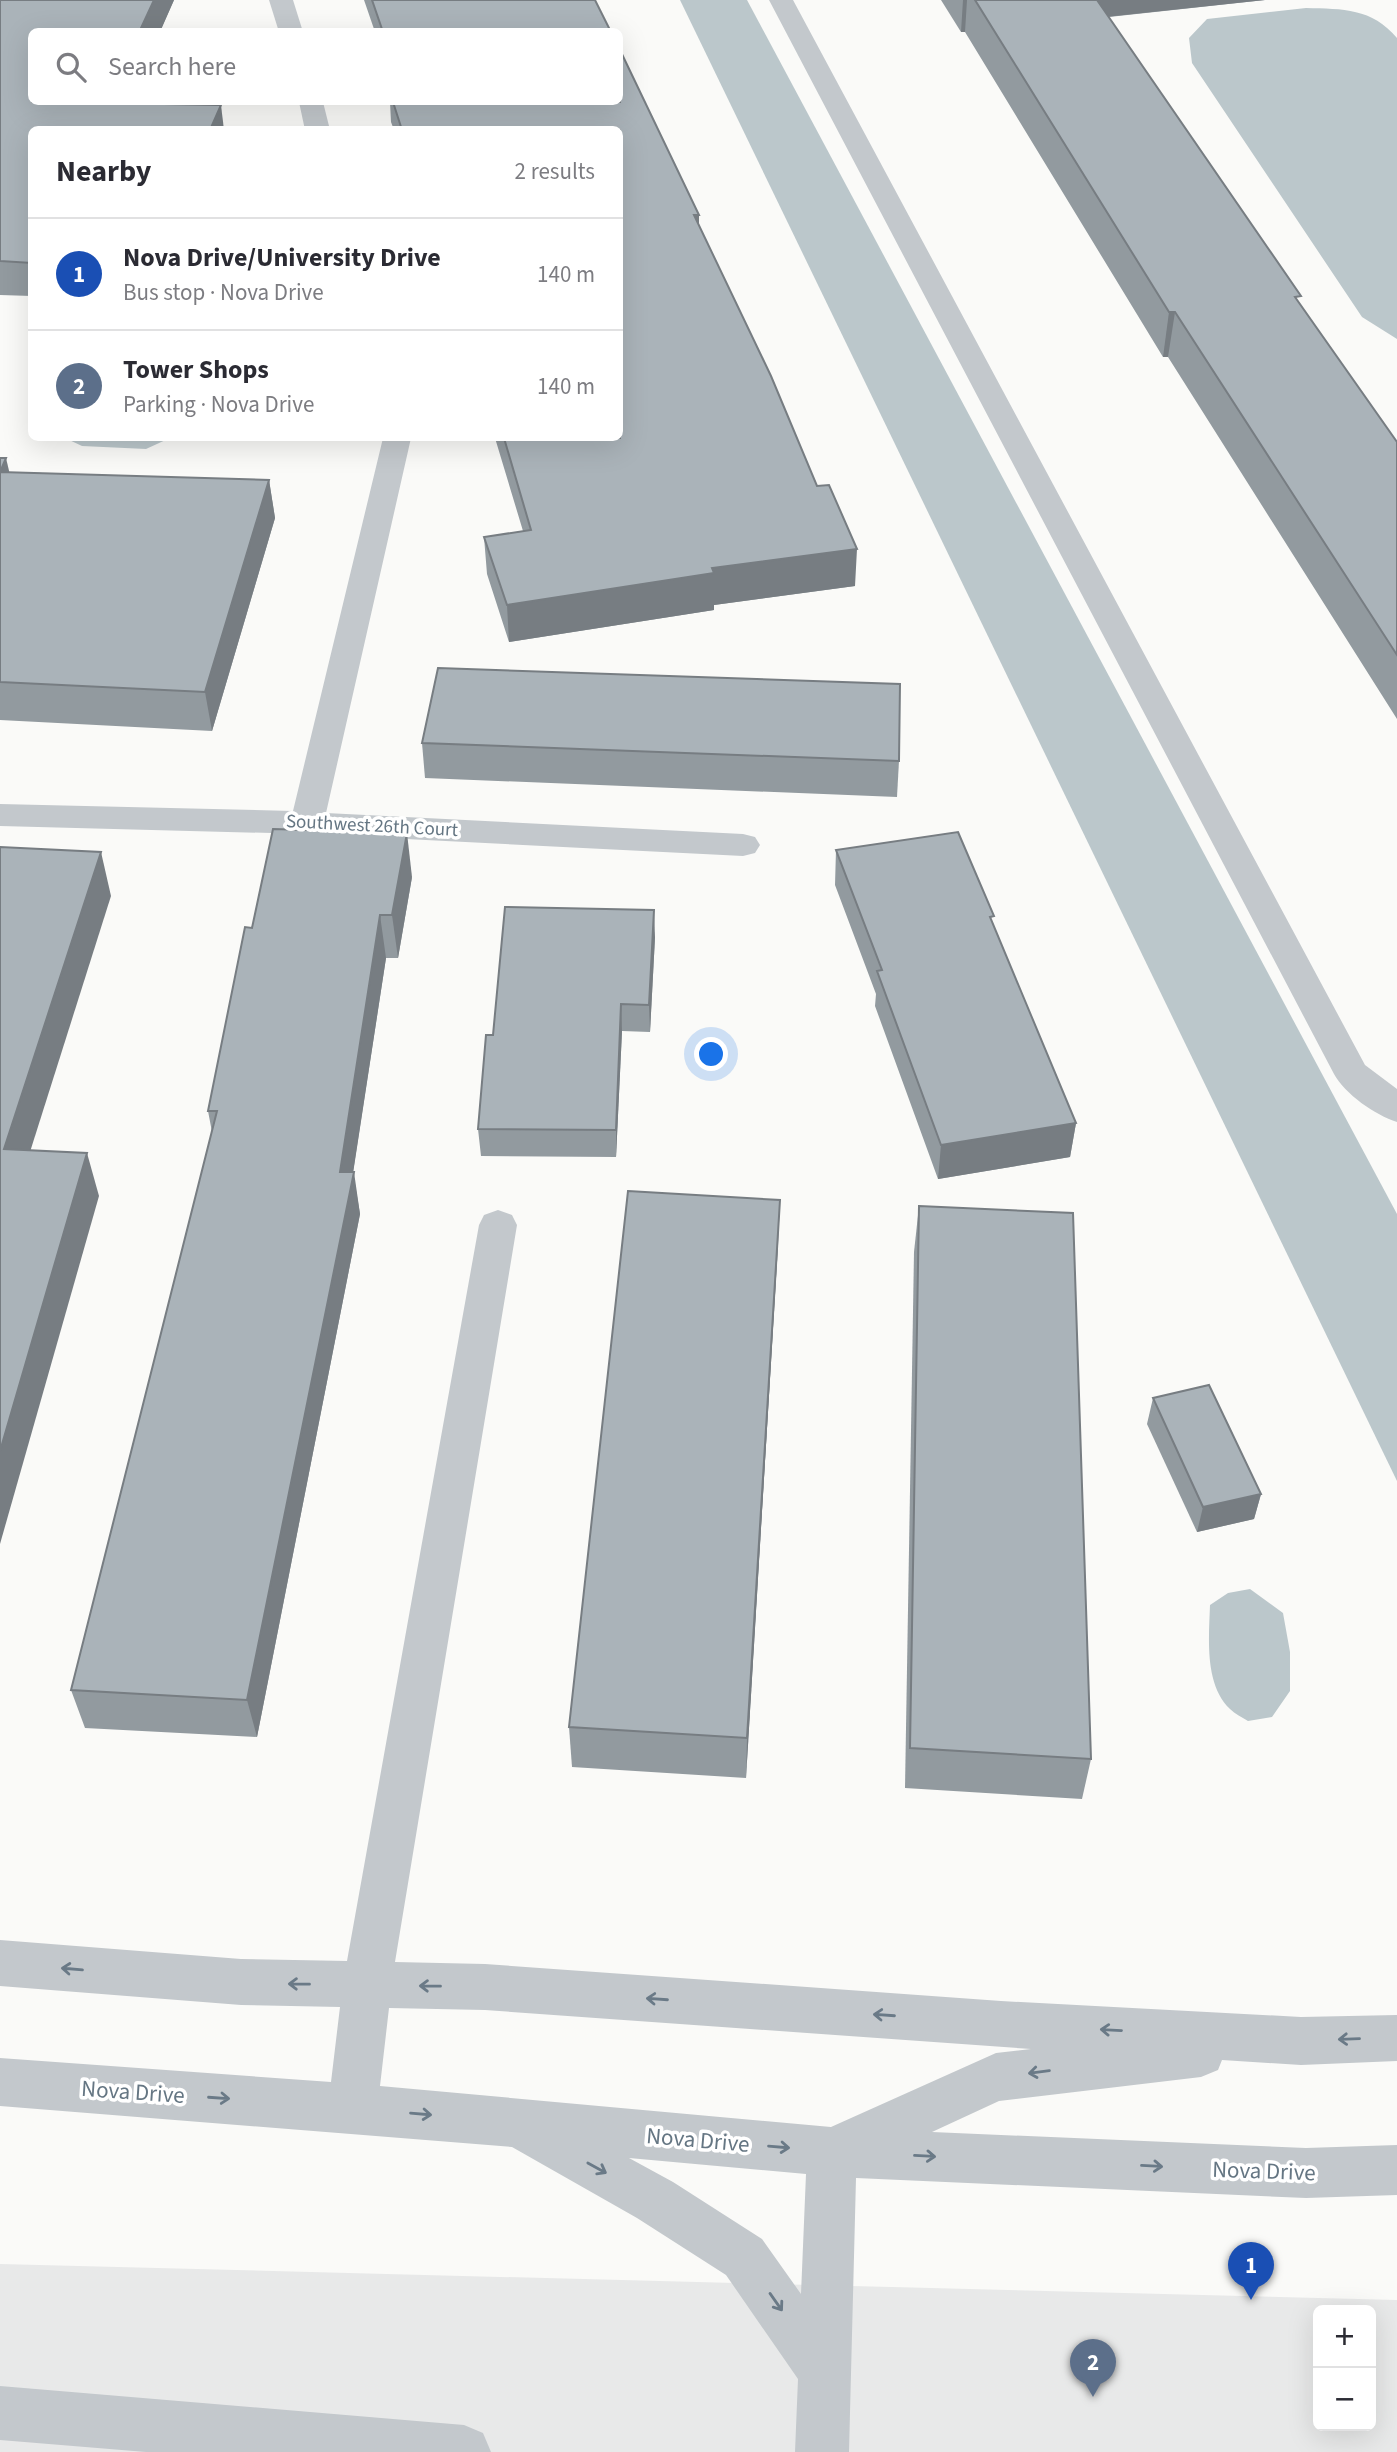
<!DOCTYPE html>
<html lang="en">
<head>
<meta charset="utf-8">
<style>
	body { margin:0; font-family:"Source Sans 3",sans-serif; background:#f7f7f7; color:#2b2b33 }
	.controls { position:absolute; right:21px; bottom:21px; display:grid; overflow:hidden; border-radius:10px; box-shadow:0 7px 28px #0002 }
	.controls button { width:63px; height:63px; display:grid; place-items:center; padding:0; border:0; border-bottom:2px solid #e1e1e2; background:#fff; color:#2b2b33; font:35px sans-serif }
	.you { position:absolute; left:712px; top:1055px; width:24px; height:24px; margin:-18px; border:5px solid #fff; border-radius:50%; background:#1a73e8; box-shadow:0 0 0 10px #1a73e833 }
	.badge { display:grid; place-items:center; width:46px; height:46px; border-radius:50%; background:#0f766e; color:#fff; font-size:23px; font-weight:700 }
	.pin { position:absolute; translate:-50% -58px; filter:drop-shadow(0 2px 4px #0008) }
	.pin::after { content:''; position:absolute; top:37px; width:24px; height:21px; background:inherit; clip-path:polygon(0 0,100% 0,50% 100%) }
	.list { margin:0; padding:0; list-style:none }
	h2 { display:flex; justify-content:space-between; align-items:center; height:91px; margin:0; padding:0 28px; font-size:30px }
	h2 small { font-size:23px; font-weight:400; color:#7c7c81 }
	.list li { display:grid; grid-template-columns:46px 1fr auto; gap:21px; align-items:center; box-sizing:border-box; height:112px; padding:0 28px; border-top:2px solid #e1e1e2 }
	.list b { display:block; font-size:26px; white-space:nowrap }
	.list p { margin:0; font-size:23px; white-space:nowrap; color:#7c7c81 }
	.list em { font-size:23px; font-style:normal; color:#7c7c81 }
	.icon { flex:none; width:38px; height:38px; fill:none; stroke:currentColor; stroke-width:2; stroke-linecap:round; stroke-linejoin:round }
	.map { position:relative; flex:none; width:1397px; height:2452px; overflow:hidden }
	.search { position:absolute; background:#fff; box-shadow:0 7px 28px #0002; left:28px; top:28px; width:595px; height:77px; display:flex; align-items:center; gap:18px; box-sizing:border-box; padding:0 24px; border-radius:10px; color:#7c7c81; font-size:26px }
	.panel { position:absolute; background:#fff; box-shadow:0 7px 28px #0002; left:28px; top:126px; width:595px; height:315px; border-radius:10px }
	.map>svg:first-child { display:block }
</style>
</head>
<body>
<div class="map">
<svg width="1397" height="2452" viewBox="0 0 1397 2452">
	<rect width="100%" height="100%" fill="#fafaf8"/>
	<path fill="#e8e9e9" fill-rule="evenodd" d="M0,2264L1397,2300V2452H0ZM1318,2310H1371V2426H1318Z"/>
	<g fill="#bbc7cb">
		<path d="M680,0H747L1397,1214V1481Z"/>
		<path d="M1306,8C1343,9 1372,8 1397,38V339L1362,317L1192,63L1189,38L1207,19Z"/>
		<path d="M65,438H170L146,449L82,446Z"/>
		<path d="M1250,1589L1283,1613L1290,1652V1691L1272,1717L1248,1721C1242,1717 1235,1714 1230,1709C1204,1684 1209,1637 1210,1605L1228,1593Z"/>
	</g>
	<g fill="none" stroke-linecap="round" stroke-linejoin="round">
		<g fill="#c3c8cc" fill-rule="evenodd">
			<path d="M269,0H293L303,32H279Z"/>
			<path d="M769,0H793L1365,1065L1397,1089V1122C1375,1115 1345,1094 1334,1074Z"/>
			<path d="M299,102H323L330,130H305Z"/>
			<path d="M383,438H411L326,813L743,834L755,837L760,845L755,853L743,856L307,834L0,826V804L293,811Z"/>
			<path d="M498,1210L512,1215L517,1225L395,1962L485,1964L1001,2001L1301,2017L1397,2015V2061L1301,2065L1222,2060L1218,2070L1201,2077L999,2101L932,2132L1306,2148L1397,2145V2195L1306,2198L856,2178L849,2452H795L798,2379L726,2275L637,2218L512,2147L0,2106V2058L331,2082L340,2007L241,2005L0,1986V1940L241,1959L347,1961L479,1225L484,1215ZM389,2008L485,2010L1031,2049L996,2053L831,2127L380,2086ZM629,2158L806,2174L801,2294L762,2239L673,2182Z"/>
			<path d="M0,2386L464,2425L483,2433L491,2452H146L0,2440Z"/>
		</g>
	</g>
	<g fill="#929a9f">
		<path d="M0,0H174L161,29L186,104L32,130V296L0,295Z"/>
		<path d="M364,0H595L611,32H375Z"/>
		<path d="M941,0H1265L1109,17L1300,304L1397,442V719L1168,357H1163L965,32H961Z"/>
		<path d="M390,102H620L699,225L855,586L714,605V610L509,642L487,574L484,537L523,531L495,438H620V130H394L391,122Z"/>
		<path d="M0,458L9,472L269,480L275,518L212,731L0,720Z"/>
		<path d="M422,743L899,761L897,797L425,778Z"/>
		<path d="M836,850L993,925L1076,1123L1070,1157L938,1179L875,1006L876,994L835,885Z"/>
		<path d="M412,877L398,958H386L353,1172L360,1214L257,1737L85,1728L71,1690L212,1132L208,1111Z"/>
		<path d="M655,937L650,1032L622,1031L616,1157L481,1156L478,1129L493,1035Z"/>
		<path d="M919,1206L1091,1759L1082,1799L905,1788L914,1252Z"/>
		<path d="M778,1245L746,1778L572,1767L569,1727Z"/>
		<path d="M1153,1398L1261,1494L1254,1519L1197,1532L1147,1424Z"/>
	</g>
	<g fill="#777d82">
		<path d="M154,0H174L160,32L141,28Z"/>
		<path d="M963,0H967L965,32H961Z"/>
		<path d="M1079,0H1265L1077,20Z"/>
		<path d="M166,102H187L173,130L165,104Z"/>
		<path d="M221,105L224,130H210Z"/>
		<path d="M694,215H699V251Z"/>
		<path d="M1169,312H1175L1168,357H1163Z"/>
		<path d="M6,458L15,496L0,472Z"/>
		<path d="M269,480L275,518L212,731L205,692Z"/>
		<path d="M857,549L855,586L714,605V610L509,642L507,605L712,568Z"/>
		<path d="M407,833L412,877L398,958L392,915Z"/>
		<path d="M101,852L111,896L17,1193L4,1149Z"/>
		<path d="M654,910L655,937L650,1032L649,1005Z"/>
		<path d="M380,915L386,958L352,1180L354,1172L360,1214L257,1737L247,1700L340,1172Z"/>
		<path d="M621,1004L622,1031L616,1157V1130Z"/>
		<path d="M1076,1123L1070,1157L938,1179L941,1145Z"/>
		<path d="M87,1153L99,1196L0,1544V1451Z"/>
		<path d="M780,1200L778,1245L746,1778L747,1738Z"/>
		<path d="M1261,1494L1254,1519L1197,1532L1203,1507Z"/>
	</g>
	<g fill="#aab3b9" stroke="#777d82" stroke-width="2">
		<path d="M0,0H154L141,28L200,31L32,32V102H166L165,104L221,105L210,130H32V263L0,261Z"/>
		<path d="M372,0H595L611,32H383Z"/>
		<path d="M975,0H1097L1301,296L1295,297L1397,442V655L1175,312H1169Z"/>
		<path d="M620,50L699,215H694L771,376L817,486L829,485L857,549L712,568L714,573L507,605L484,537L531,530L504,438H620V130H402L393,102H620Z"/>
		<path d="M0,458H6L0,472L269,480L205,692L0,682Z"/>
		<path d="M438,668L900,684L899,761L422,743Z"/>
		<path d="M273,829L407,833L392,915H380L340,1172H354L247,1700L71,1690L217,1111H208L245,927L252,928Z"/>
		<path d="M958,832L994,916L990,917L1076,1123L941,1145L877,971L882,970L836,850Z"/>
		<path d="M0,847L101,852L4,1149L87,1153L0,1451Z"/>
		<path d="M505,907L654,910L649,1005L621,1004L616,1130L478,1129L486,1035H493Z"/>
		<path d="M628,1191L780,1200L747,1738L569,1727Z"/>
		<path d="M919,1206L1073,1213L1091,1759L910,1748Z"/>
		<path d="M1209,1385L1261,1494L1203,1507L1153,1398Z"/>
	</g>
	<defs><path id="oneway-shaft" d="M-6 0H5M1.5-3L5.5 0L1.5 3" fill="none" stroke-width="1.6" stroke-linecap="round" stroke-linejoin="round" transform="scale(1.75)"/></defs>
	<g stroke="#6a7a87">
		<use href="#oneway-shaft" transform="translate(72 1969) rotate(-175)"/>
		<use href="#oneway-shaft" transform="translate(299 1984) rotate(-179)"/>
		<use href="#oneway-shaft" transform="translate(430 1986) rotate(-179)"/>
		<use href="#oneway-shaft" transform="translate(657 1999) rotate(-176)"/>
		<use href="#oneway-shaft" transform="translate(884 2015) rotate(-176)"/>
		<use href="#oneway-shaft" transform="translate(1111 2030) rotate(-177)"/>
		<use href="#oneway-shaft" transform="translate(1349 2039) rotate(178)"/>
		<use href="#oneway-shaft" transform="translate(1039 2072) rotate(173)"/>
		<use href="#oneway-shaft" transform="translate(219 2098) rotate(4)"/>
		<use href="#oneway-shaft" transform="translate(421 2114) rotate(5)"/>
		<use href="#oneway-shaft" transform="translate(779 2147) rotate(5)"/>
		<use href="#oneway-shaft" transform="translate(925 2156) rotate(3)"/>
		<use href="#oneway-shaft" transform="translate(1152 2166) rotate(3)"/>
		<use href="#oneway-shaft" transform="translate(597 2168) rotate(29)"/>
		<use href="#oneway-shaft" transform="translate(776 2302) rotate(55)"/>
	</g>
	<g text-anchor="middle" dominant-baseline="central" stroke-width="7" stroke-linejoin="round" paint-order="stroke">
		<g font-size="19" fill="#657683" stroke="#fff">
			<text transform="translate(372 826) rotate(3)">Southwest 26th Court</text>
		</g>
		<g font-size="23" fill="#657683" stroke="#fff">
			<text transform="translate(133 2092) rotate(4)">Nova Drive</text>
			<text transform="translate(698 2140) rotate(5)">Nova Drive</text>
			<text transform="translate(1264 2171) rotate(2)">Nova Drive</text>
		</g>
	</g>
</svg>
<div class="controls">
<button>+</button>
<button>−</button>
</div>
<div class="you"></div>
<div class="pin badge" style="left:1251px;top:2300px;background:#1a4fb4">1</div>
<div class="pin badge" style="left:1093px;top:2397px;background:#5c6f8a">2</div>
<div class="search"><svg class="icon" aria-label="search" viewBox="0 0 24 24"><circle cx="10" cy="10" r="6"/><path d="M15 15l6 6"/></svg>Search here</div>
<section class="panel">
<h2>Nearby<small>2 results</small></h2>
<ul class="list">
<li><span class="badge" style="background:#1a4fb4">1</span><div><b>Nova Drive/University Drive</b><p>Bus stop · Nova Drive</p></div><em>140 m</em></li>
<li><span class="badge" style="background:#5c6f8a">2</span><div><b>Tower Shops</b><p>Parking · Nova Drive</p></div><em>140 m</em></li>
</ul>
</section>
</div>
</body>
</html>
